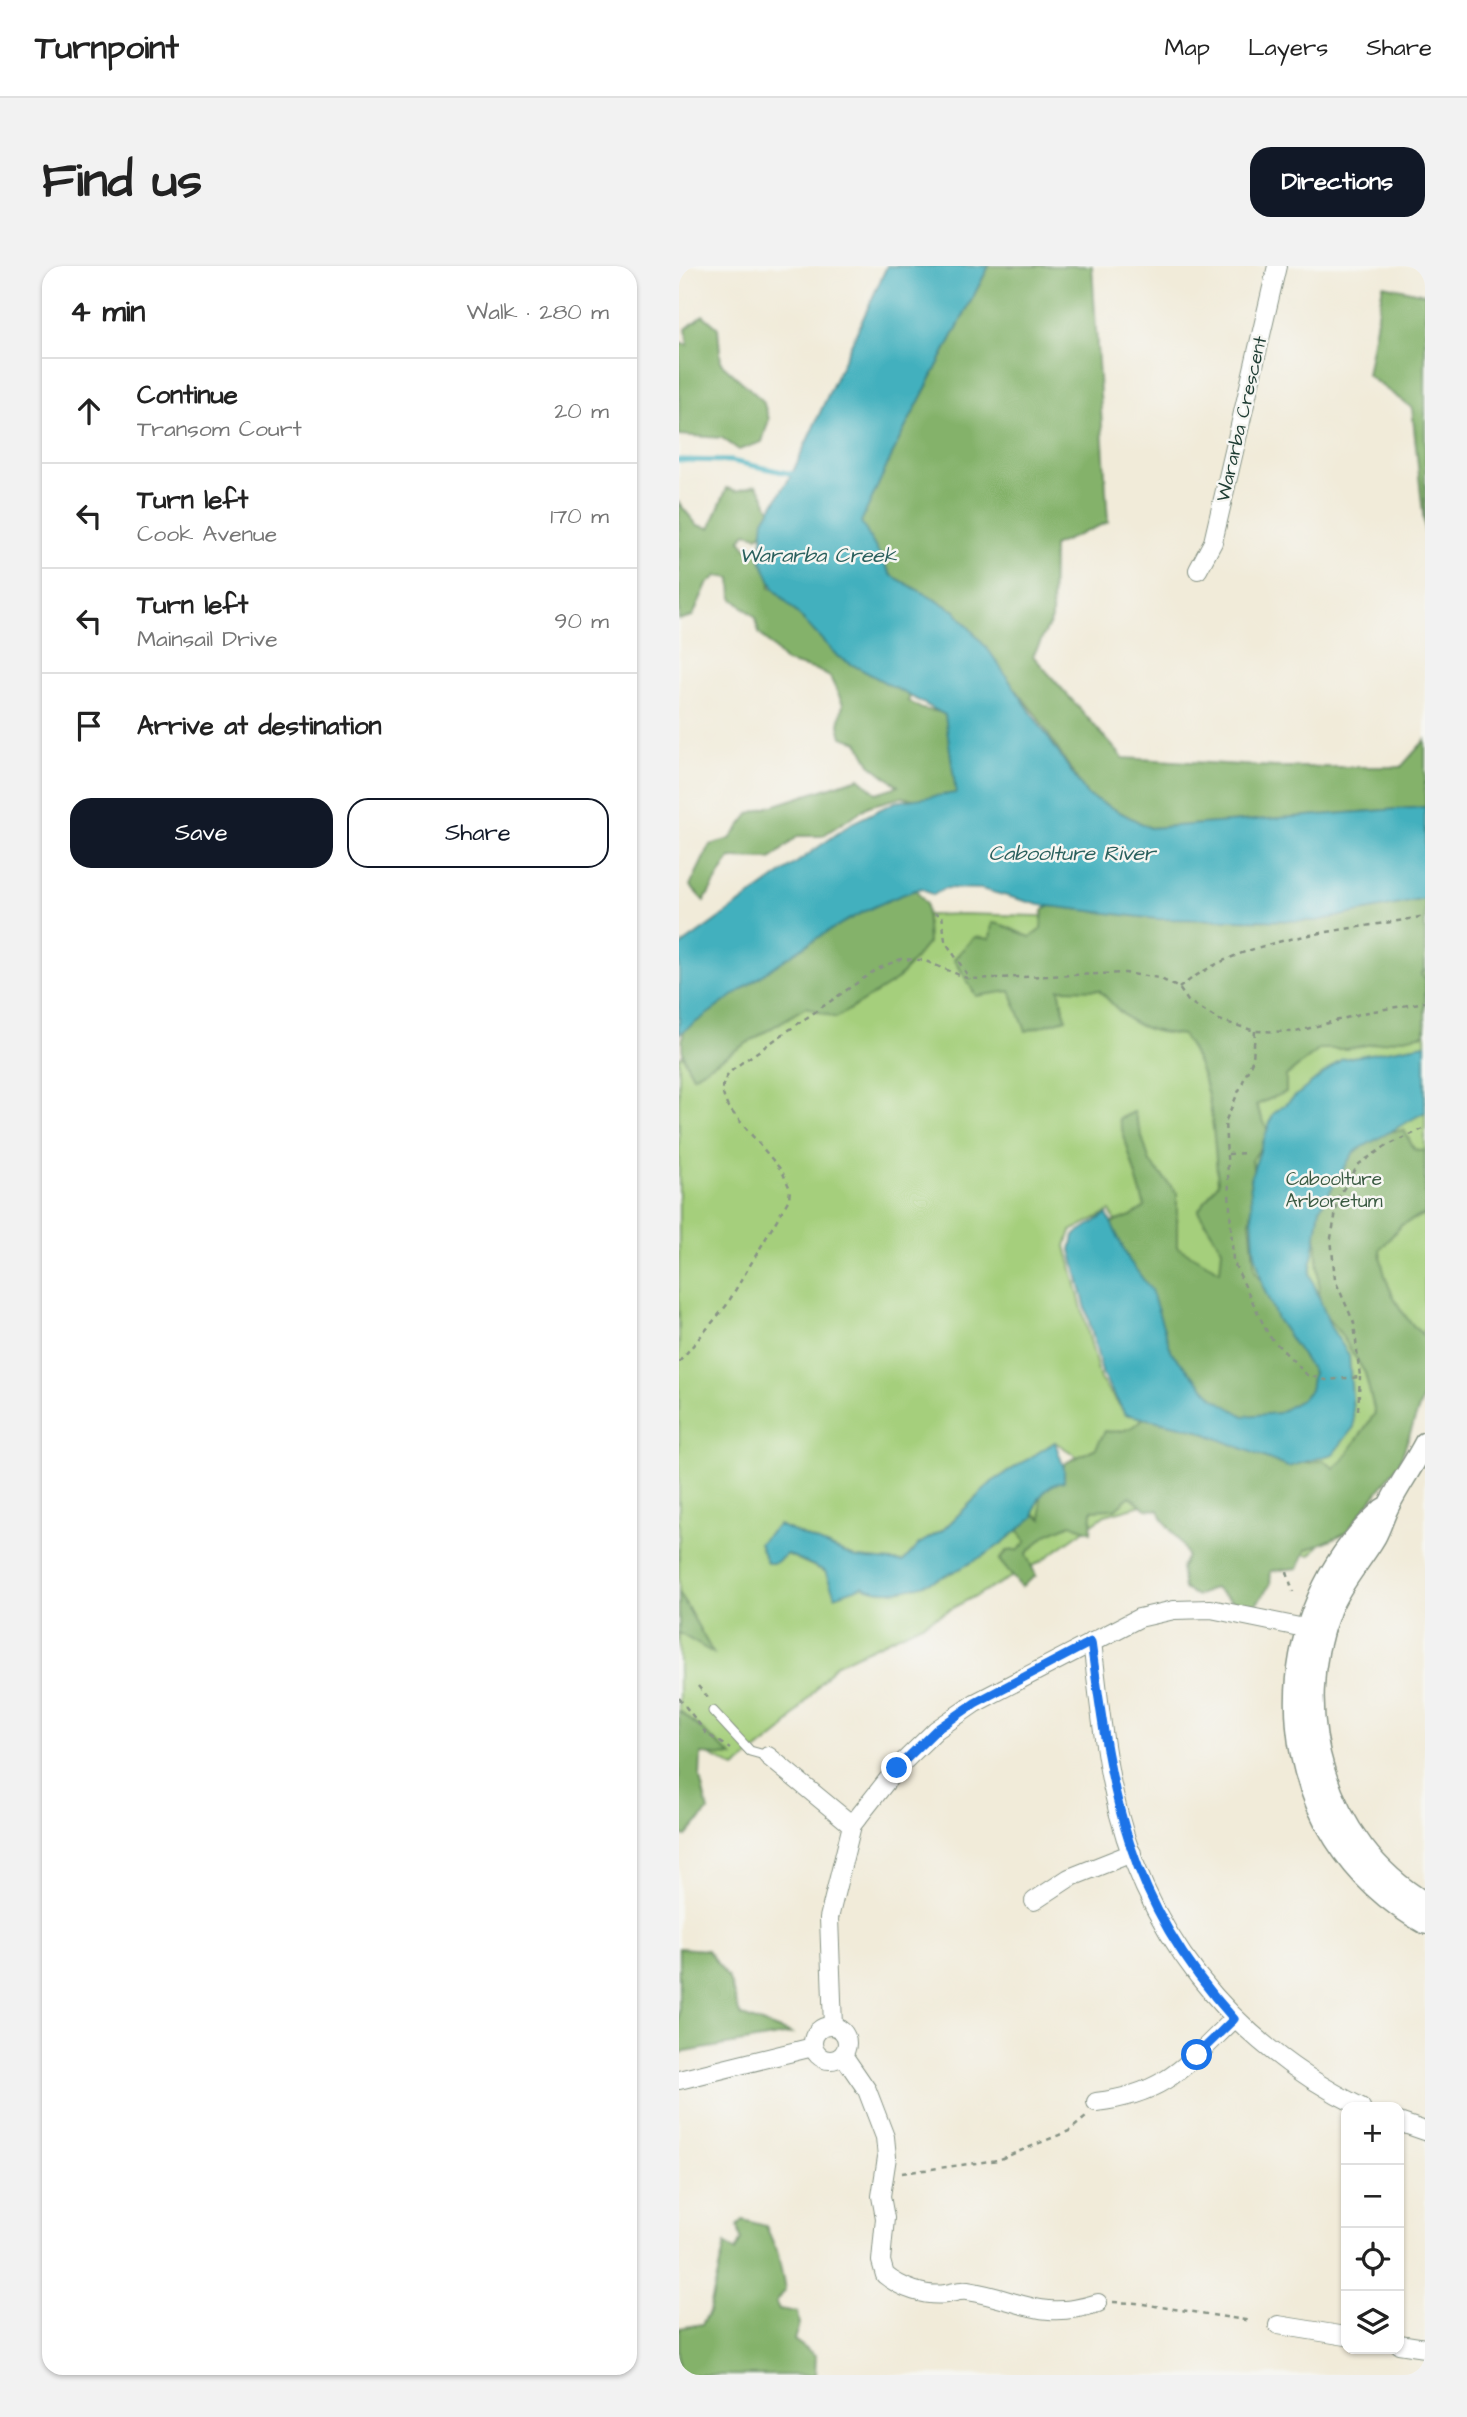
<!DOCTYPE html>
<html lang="en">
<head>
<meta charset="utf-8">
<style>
	body { margin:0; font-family:"Architects Daughter",sans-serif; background:#f2f2f2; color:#222 }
	.controls { position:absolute; right:21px; bottom:21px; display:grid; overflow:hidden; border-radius:14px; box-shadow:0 2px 5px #0004 }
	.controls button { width:63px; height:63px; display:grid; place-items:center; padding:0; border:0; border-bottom:2px solid #e0e0e0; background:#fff; color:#222; font:35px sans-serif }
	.stop { position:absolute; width:21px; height:21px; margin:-16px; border:5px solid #1a73e8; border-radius:50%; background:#fff }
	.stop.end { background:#1a73e8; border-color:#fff; box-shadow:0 2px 7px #0008 }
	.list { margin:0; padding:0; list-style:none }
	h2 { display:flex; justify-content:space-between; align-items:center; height:91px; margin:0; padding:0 28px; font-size:30px }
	h2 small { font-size:23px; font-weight:400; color:#767676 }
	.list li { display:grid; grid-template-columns:46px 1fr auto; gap:21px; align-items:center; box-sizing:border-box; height:105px; padding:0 28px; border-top:2px solid #e0e0e0 }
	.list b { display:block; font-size:26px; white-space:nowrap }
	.list p { margin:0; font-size:23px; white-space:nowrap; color:#767676 }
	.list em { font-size:23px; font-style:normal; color:#767676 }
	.actions { display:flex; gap:14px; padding:21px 28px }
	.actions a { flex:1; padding:16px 0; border:2px solid #111827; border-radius:21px; text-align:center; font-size:24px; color:#111827 }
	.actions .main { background:#111827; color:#fff }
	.icon { flex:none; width:38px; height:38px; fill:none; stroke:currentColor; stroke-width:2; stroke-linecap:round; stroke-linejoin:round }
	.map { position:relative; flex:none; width:746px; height:2109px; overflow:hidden; border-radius:21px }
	header { display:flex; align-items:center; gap:42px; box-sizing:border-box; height:98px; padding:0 35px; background:#fff; border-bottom:2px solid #e0e0e0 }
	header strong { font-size:33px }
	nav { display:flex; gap:38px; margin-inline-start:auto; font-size:24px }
	.intro { display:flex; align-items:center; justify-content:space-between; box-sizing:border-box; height:168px; padding:0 42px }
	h1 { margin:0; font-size:49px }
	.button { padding:18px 32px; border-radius:21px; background:#111827; color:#fff; font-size:24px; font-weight:700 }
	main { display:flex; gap:42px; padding:0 42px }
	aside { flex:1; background:#fff; border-radius:21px; box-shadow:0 2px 5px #0004 }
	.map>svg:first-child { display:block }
</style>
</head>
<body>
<header>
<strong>Turnpoint</strong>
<nav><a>Map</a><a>Layers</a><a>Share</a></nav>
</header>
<div class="intro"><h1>Find us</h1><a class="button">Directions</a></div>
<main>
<aside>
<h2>4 min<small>Walk · 280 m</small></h2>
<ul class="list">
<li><svg class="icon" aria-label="ahead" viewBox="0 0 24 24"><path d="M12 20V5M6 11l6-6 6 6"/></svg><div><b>Continue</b><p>Transom Court</p></div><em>20 m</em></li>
<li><svg class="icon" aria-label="left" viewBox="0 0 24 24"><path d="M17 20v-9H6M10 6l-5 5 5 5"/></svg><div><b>Turn left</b><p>Cook Avenue</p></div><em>170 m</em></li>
<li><svg class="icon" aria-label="left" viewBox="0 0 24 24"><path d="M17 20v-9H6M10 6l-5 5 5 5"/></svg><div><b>Turn left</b><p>Mainsail Drive</p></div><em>90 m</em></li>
<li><svg class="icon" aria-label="arrive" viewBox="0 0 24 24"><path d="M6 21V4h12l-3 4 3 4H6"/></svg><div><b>Arrive at destination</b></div></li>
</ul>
<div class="actions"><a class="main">Save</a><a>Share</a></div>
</aside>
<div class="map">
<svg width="746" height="2109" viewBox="0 0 746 2109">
	<rect width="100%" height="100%" fill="#f6f6f2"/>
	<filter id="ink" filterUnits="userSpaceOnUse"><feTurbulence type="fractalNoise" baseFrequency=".0143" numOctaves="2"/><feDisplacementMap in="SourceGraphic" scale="14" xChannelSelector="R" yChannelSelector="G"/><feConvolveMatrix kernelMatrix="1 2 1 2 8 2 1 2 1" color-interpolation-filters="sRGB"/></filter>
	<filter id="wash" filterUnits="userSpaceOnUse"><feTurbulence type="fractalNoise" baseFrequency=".00686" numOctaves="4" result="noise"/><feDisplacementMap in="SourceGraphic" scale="28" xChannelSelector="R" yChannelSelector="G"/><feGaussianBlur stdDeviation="1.57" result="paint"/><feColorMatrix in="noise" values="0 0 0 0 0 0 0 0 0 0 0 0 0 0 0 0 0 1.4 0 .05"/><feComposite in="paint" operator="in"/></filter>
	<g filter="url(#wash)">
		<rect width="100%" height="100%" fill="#f1ebd9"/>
		<path fill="#a5cf7b" stroke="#628658" stroke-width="2" fill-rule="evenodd" d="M746,633V1061L736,1083L723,1176L632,1289L615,1287L492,1231L426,1249L361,1296L239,1360L156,1399L103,1465L56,1502L0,1473V792L198,651L283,648L478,653ZM431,945L453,990L672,1137L675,1161L446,1147L421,1113L387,980L392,965ZM376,1176L408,1197C386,1210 357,1222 355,1251C308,1287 246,1337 182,1319C157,1312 132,1299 108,1288L99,1259L178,1292L224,1296L240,1278L264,1264L313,1216Z"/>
		<g fill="#84b26b" stroke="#527850" stroke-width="2">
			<path d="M310,0H413L429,256L374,280L373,353L354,390L444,492L596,501H722L746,474V541L471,562L408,529L357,449L276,345L212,309L181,256L219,176Z"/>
			<path d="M704,19L746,28V267L733,142L688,109Z"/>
			<path d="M24,49L39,62L42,97L84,135L90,153L83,176L60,184L43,172L0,169V76L9,79L7,63Z"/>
			<path d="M77,219C87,228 86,239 95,249L89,264L78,270L67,267L61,274L67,282L87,288L92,306L91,322L112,327L235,422L229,435L243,443L273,448L287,534L255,536L223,531L190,540L143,570H119L92,593L51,592L25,635L11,620L31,579L51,573L71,547L180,512L197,527L219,520L191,498L179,476L163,471L160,459L164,438L151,411L138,404L107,396L80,367L76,351L53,332L52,312L38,310L28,318L14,350L0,354V237L18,259L31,262L48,222L58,225Z"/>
			<path d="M746,599V702L742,709L746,713V768L667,783H641L607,810V826L577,839L591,869L573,894L577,924L571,955L576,1005L630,1090L643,1127L601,1162L541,1146L493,1096L428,958L452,950L466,941L440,853L455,846L471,896L498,927V981L541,1005L543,983L519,945L539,917C534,866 535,813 503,769C457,764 452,758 420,724L380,723L387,753L347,765L331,725L297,730L275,693L295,671L311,673L313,657C329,658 337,667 352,671L362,663L364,645L380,629Z"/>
			<path d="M232,617L247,638L249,677L218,714L157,752L127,741L14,810C2,790 0,778 7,757L181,634Z"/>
			<path d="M725,864L735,883L746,885V948L722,959L701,984C704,1017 721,1050 746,1071V1125L720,1198L667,1267L627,1284L619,1302L592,1305L591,1319L575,1341L555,1336L535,1322L518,1330L505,1323L502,1303L508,1290C500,1267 487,1265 480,1244L467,1243L451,1230L436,1243L413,1244L412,1266L392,1258L367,1269L347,1288L357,1310L342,1321L320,1294L328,1285L339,1284L347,1276L335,1257L350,1243L363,1253L361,1221L388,1196L417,1182L426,1165C447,1168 457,1160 471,1146L631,1197L644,1194L655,1202L664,1194L696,1147L686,1107L661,1067L641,1044L636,948L678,875L698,867Z"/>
			<path d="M0,1326L34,1387L0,1367Z"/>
			<path d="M0,1444L53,1490L22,1488L21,1512L29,1545L7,1570L0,1568Z"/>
			<path d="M0,1682L28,1684L50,1713L61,1749L112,1768L0,1787Z"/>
			<path d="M64,1954L87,1960L99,1988L106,2024L97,2037L100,2043L118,2046L120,2058L115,2074L137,2090L136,2109H0V2062L23,2058L30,2046L46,1978L56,1986L62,1974L59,1960Z"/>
		</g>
		<g fill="#42b0be" stroke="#307679" stroke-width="2">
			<path d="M208,0H310L219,176L182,256L212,309L276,345L311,386L408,529L471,562L746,541V633L637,655L478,653L361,639L302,623L266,622L254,629L243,622C153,650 77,716 0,768V681L173,557L216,536L277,527L266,449L159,391L95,323L81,291L85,254L113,208Z"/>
			<path d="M746,778V846L675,886L641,942L631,1008L651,1060L670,1089L675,1161L654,1188L609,1201L515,1163L446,1148L424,1110L392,984L395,969L428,948L450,994L472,1024L493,1087L535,1132L565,1150L599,1147L623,1133L631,1124L634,1106L598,1053L584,1021L575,983L571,913L594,848L663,793Z"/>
			<path d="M376,1176L385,1202V1215C367,1219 356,1233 355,1251C338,1264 321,1281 302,1291C271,1309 218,1337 184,1320L156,1330L146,1305L108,1288L96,1297H88L80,1277L99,1259L178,1292L224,1296L240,1278L264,1264L313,1216Z"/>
		</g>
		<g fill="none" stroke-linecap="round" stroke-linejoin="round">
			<path stroke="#42b0be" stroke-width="5" d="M0,194L52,195L118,209"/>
		</g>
	</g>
	<g filter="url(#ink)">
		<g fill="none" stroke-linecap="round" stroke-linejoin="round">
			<defs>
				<path id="service" d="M34,1445L71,1485L89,1490"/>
				<g id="minor">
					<path d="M519,304L534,276L598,0"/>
					<path d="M413,1376C419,1424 423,1472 433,1519C462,1664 551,1776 682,1841"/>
					<path d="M89,1490L173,1559"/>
					<path d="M355,1635L390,1612L453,1587"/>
					<circle cx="151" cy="1777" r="17"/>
					<path d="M154,1760L150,1652L173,1559L218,1502L257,1464L296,1437L460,1352L495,1344L532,1343L640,1365"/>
					<path d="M164,1789L188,1824L206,1871L208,1891L202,1930L206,1952L202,1995L206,2009C222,2022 246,2031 267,2028C274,2027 280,2024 288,2025C342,2033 360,2056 419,2037"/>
					<path d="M0,1814L134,1781"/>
					<path d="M417,1836C487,1828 507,1799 555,1753"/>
					<path d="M720,1856L746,1865"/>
					<path d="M599,2059L667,2070"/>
					<path d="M720,2078L746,2082"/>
				</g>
				<g id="tertiary">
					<path d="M746,1177C735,1198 722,1216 711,1237C705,1247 702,1260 696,1271C682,1295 662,1316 651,1343C609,1448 647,1578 746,1637"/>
					<path d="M704,1243C575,1358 591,1572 746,1657"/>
				</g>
			</defs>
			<use href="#service" stroke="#889486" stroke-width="11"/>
			<use href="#minor" stroke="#889486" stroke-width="20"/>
			<use href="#tertiary" stroke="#889486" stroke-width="24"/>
			<g stroke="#889486" stroke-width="2.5" stroke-dasharray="5 5" stroke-linecap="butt">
				<path d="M255,648H263L266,675L291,713"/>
				<path d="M500,722C569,667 662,667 746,650"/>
				<path d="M576,765L574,793L546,856L554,995L590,1070L628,1109L647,1114L681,1111L675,1057L656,1014L652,972L660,930L680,898L707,880L746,862"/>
				<path d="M549,888L567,887"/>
				<path d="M0,1096L47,1040L110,933L111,923L103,905L49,841C40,824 42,813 58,800L198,703L222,693L244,694L290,713L446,707L480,712L500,722L509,735L540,754L576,765L617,766L684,747L746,736"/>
				<path d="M679,1144L681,1111"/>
				<path d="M608,1306L614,1326"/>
				<path d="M19,1420L29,1432"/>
				<path d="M0,1432L27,1467L51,1483"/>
				<path d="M223,1907L319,1894L390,1865L407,1851"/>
				<path d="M434,2036L457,2037L572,2055"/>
			</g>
			<use href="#service" stroke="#fff" stroke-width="9"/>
			<use href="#minor" stroke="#fff" stroke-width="18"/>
			<use href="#tertiary" stroke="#fff" stroke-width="21"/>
		</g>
	</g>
	<g fill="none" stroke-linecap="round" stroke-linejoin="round" filter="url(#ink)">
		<path stroke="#1a73e8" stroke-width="9" d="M218,1502L257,1464L296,1437L412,1376C433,1531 446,1631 555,1753L518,1789"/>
	</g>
	<g text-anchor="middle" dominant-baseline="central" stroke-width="5" stroke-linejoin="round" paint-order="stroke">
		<g font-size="19" fill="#1f3d34" stroke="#f6f6f2">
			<text transform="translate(563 153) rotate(-77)">Wararba Crescent</text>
		</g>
		<g font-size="19" fill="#3a5a42" stroke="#f6f6f2">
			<text x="655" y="913">Caboolture<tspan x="655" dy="22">Arboretum</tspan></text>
		</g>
		<g font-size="21" font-style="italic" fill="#2a605d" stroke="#f6f6f2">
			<text x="139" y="289">Wararba Creek</text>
			<text x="393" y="587">Caboolture River</text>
		</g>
	</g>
</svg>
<div class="controls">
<button>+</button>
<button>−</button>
<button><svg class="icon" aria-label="locate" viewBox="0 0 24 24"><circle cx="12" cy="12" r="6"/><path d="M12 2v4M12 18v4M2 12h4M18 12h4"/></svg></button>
<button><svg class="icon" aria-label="layers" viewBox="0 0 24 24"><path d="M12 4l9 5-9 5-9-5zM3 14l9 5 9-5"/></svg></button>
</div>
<div class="stop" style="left:518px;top:1789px"></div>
<div class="stop end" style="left:218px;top:1502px"></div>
</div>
</main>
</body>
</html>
